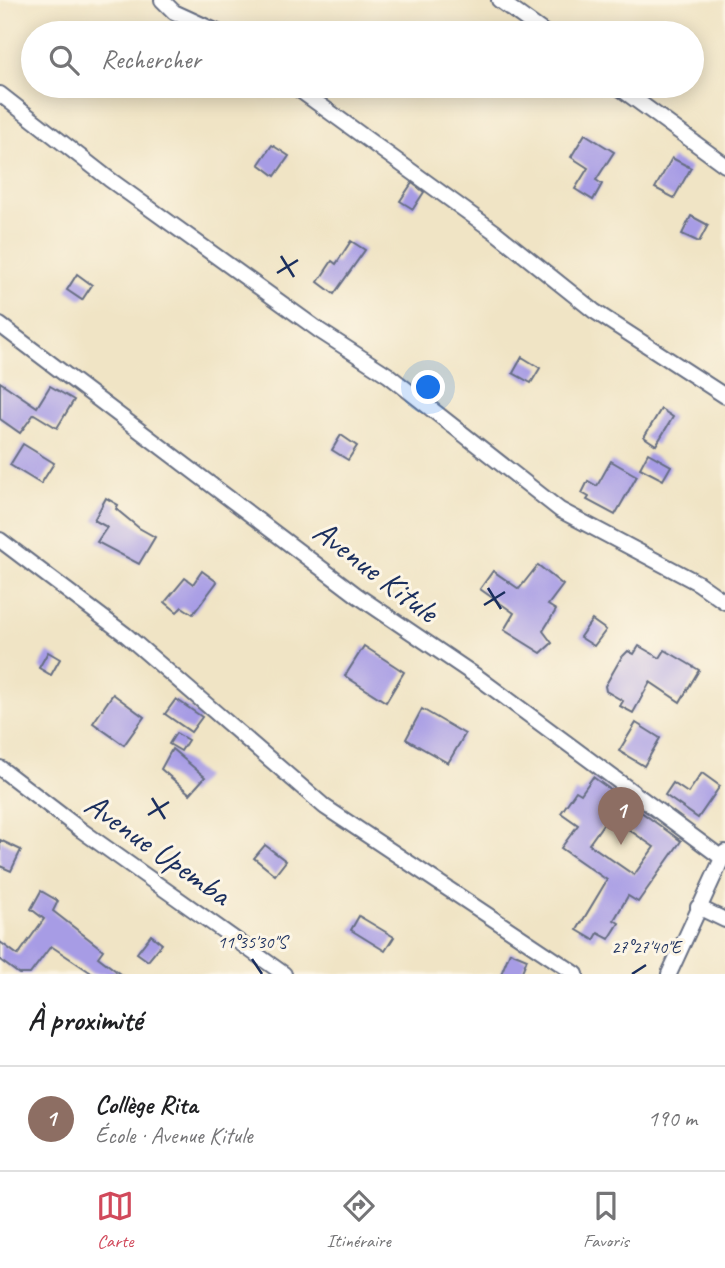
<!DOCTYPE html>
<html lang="fr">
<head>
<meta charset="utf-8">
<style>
	body { margin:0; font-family:Caveat,sans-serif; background:#f2f2f2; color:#202124 }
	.you { position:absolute; left:429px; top:388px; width:24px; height:24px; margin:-18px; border:5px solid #fff; border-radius:50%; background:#1a73e8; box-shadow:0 0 0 10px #1a73e833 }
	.badge { display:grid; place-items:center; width:46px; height:46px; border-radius:50%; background:#d1495b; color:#fff; font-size:23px; font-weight:700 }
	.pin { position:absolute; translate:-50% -58px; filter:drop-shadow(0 2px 4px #0008) }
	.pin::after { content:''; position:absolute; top:37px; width:24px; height:21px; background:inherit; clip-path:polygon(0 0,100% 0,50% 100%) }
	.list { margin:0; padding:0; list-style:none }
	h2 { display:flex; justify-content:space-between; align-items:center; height:91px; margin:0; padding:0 28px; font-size:30px }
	h2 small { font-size:23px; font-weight:400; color:#757577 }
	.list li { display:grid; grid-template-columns:46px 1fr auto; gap:21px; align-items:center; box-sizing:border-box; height:105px; padding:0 28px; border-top:2px solid #e0e0e0 }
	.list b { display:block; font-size:26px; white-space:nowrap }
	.list p { margin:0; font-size:23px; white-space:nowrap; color:#757577 }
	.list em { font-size:23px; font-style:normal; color:#757577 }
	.icon { flex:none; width:38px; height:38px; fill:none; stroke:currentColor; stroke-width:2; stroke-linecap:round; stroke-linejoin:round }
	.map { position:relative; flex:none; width:725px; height:974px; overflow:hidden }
	.search { position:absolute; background:#fff; box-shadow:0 4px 18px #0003; left:21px; right:21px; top:21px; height:77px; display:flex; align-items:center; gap:18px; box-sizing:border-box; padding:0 24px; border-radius:38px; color:#757577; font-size:26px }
	.sheet { height:196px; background:#fff }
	nav { display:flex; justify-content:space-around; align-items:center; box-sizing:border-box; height:98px; border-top:2px solid #e0e0e0; background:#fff; font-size:19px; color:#757577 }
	nav a { display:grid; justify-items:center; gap:4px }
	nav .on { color:#d1495b }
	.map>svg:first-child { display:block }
</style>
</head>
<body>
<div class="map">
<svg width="725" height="974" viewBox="0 0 725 974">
	<rect width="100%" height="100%" fill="#fcf5e5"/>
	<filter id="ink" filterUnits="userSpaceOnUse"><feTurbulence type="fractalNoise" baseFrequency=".0143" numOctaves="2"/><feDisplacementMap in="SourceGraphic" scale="14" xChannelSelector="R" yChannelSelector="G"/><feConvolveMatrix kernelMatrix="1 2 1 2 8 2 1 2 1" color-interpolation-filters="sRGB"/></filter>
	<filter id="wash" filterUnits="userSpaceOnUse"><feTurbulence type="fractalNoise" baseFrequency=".00686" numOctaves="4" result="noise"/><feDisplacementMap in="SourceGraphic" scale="28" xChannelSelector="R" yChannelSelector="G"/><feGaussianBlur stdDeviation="1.57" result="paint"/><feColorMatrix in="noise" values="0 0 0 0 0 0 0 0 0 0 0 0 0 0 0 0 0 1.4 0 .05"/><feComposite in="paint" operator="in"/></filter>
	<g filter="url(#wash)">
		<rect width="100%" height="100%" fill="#f0e4c5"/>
		<g id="blocks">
			<g fill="#a79ce5" fill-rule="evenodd">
				<path d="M585,134L614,152L596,180L602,184L593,200L575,189L588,168L571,157Z"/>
				<path d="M272,145L289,156L275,176L259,164Z"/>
				<path d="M672,158L691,168L674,198L655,188Z"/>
				<path d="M412,183L424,192L413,209L400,201Z"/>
				<path d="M691,216L708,225L699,242L682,234Z"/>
				<path d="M351,241L365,250L334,294L318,282L332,261L336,264Z"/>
				<path d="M77,274L92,285L82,300L67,290Z"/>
				<path d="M522,357L540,368L531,383L513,373Z"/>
				<path d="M0,382L37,407L50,386L74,400L57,428L34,414L20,433L0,419Z"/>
				<path d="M661,409L673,417L656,445L644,437Z"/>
				<path d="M341,435L357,446L348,460L332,450Z"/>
				<path d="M23,444L54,463L41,484L10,465Z"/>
				<path d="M648,453L671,466L663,480L640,468Z"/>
				<path d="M611,461L637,476L615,515L587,500L589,497L582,493L588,481L597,486Z"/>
				<path d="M106,498L118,505L116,509L139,528L155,537L139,564L97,542L107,527L94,520Z"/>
				<path d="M538,565L563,585L548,605L556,610L543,631L552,643L541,653L504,630L514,613L480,589L493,571L519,589Z"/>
				<path d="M202,571L217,582L193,614L182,607L177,612L165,602L185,578L193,584Z"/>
				<path d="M592,620L606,630L594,646L580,637Z"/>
				<path d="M364,646L404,672L386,702L345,676Z"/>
				<path d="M639,646L660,658L665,650L699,670L680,702L650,682L633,713L620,706L623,701L606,691L605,686L621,658L628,651L634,654Z"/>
				<path d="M48,652L60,659L51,675L39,668Z"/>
				<path d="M113,694L144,717L124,745L93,723Z"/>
				<path d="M176,699L202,717L191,732L165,714Z"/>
				<path d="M422,709L465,734L448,763L406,739Z"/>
				<path d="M636,723L660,738L644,766L619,751Z"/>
				<path d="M176,733L188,740L181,751L169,744Z"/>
				<path d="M172,749L205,777L190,794L161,769Z"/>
				<path d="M702,773L720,786L698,818L665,795L673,783L688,793Z"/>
				<path d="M593,777L681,841L638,902L628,896L614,920L619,923L609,939L598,933L594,940L577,930L607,880L561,848L578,825L561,813L576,791L581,794ZM609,816L654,847L634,875L589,844Z"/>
				<path d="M0,840L21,850L11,871L0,866Z"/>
				<path d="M265,845L286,861L275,875L254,858Z"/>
				<path d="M41,891L58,901L53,911L103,950L98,957L120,974H93L51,946L30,974H19L0,960V942L18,955L44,919L31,909Z"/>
				<path d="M359,916L394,937L385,951L351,930Z"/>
				<path d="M151,935L162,944L148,961L137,953Z"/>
				<path d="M510,952L527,959L521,974H501Z"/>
			</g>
		</g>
	</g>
	<g filter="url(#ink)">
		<use href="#blocks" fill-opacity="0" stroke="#666e82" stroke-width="2"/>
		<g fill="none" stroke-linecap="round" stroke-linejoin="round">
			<defs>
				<g id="street">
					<path d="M162,0L174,12L220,33"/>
					<path d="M499,0L545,33"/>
					<path d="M294,86L495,232L594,311L725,396"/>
					<path d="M617,86L725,165"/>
					<path d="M0,94L109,179L320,331L388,375L560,510L698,583L725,602"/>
					<path d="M0,325L358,596L479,678L722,858"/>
					<path d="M0,540L126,635L325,807L576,974"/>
					<path d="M0,768L81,830L284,974"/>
					<path d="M698,907L725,920"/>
					<path d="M669,974L725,852"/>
				</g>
			</defs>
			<use href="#street" stroke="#666e82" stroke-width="18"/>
			<use href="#street" stroke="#fff" stroke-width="14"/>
		</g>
	</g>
	<path fill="none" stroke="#1b2f5e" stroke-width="2.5" d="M281,256L294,277M277,273L298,260M488,588L501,609M484,605L505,592M152,798L165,819M148,815L169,802M252,959L262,974M632,974L646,965"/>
	<g text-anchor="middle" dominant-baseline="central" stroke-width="6" stroke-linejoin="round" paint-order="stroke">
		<g font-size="33" fill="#1b2f5e" stroke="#fcf5e5">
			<text transform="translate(376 571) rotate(37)">Avenue Kitule</text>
			<text transform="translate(158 849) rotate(35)">Avenue Upemba</text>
		</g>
	</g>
	<g font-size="18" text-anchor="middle" fill="#1b2f5e" stroke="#fcf5e5" stroke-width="6" stroke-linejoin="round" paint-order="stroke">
		<text x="252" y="948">11°35'30"S</text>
		<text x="646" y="953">27°27'40"E</text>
	</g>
</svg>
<div class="you"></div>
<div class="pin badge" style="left:621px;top:845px;background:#8d6e63">1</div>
<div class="search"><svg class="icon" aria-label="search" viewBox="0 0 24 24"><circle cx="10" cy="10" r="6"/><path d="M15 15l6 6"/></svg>Rechercher</div>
</div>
<section class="sheet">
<h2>À proximité<small></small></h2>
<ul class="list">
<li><span class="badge" style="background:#8d6e63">1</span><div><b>Collège Rita</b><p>École · Avenue Kitule</p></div><em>190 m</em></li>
</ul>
</section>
<nav>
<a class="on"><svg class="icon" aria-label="map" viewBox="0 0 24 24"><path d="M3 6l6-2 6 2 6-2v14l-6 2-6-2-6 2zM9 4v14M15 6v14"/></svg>Carte</a>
<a><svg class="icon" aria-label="directions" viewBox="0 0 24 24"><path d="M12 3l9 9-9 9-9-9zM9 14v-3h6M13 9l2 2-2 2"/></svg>Itinéraire</a>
<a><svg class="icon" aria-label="saved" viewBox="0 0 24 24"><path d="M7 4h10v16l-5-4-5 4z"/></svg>Favoris</a>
</nav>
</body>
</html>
